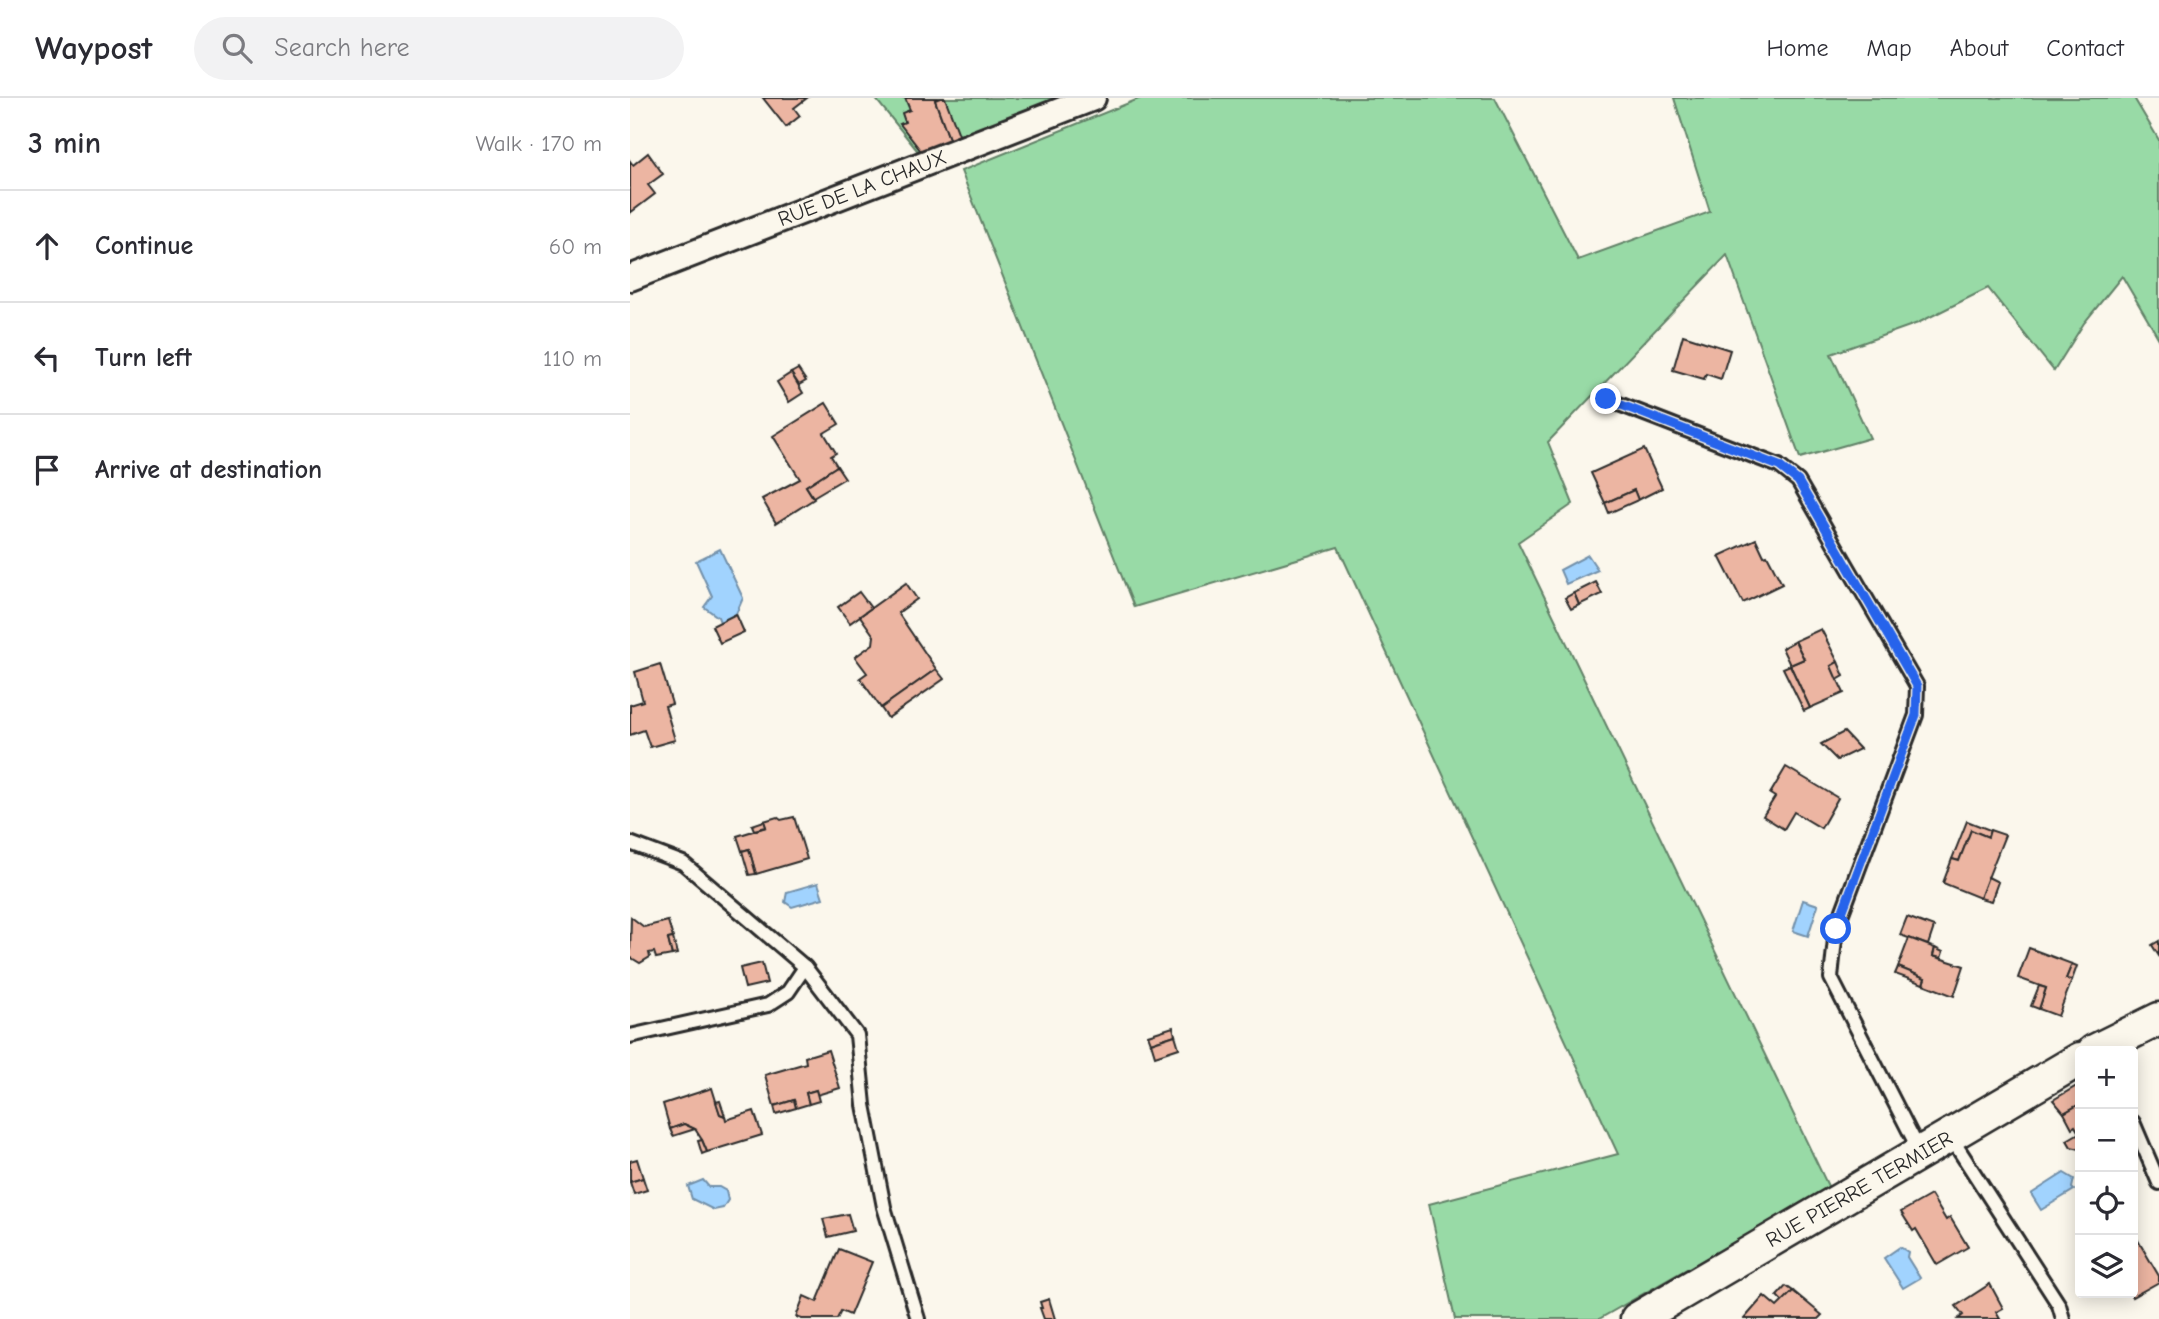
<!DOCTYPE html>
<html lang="en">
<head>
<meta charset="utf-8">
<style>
	body { margin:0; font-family:"Comic Neue",sans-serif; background:#f2f2f3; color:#2b2b33 }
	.controls { position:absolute; right:21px; bottom:21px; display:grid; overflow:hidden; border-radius:7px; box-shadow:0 4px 18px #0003 }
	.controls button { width:63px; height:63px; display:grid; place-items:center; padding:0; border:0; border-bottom:2px solid #e1e1e2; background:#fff; color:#2b2b33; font:35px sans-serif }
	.stop { position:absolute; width:21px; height:21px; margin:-16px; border:5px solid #2563eb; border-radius:50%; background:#fff }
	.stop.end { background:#2563eb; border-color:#fff; box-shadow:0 2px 7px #0008 }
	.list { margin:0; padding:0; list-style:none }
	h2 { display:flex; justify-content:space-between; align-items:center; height:91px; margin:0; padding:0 28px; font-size:30px }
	h2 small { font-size:23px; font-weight:400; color:#7c7c81 }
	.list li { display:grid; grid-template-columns:46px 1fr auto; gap:21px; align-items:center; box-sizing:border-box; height:112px; padding:0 28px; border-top:2px solid #e1e1e2 }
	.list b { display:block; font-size:26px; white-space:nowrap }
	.list em { font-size:23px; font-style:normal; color:#7c7c81 }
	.icon { flex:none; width:38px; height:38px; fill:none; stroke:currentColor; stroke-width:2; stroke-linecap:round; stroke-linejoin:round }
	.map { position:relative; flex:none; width:1529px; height:1221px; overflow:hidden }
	header { display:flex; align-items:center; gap:42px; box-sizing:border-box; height:98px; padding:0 35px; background:#fff; border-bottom:2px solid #e1e1e2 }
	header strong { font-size:33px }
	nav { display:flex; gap:38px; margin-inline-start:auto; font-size:24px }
	.search { width:490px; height:63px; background:#f2f2f3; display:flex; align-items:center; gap:18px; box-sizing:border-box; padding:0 24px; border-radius:38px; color:#7c7c81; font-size:26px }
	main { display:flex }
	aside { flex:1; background:#fff }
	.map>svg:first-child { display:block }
</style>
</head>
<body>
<header>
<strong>Waypost</strong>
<div class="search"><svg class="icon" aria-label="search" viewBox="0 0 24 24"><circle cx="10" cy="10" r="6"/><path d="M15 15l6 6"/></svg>Search here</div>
<nav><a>Home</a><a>Map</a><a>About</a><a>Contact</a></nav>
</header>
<main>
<aside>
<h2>3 min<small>Walk · 170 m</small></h2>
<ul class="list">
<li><svg class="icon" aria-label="ahead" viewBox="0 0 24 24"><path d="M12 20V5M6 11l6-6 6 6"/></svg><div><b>Continue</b></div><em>60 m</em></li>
<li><svg class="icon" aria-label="left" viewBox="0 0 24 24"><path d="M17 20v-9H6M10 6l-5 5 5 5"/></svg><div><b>Turn left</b></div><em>110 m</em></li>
<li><svg class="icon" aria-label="arrive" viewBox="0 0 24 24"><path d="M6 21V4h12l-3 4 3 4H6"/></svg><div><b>Arrive at destination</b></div></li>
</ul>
</aside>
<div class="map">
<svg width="1529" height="1221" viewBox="0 0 1529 1221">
	<rect width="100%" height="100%" fill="#fbf7ec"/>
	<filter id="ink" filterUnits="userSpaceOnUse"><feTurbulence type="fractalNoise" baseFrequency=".0143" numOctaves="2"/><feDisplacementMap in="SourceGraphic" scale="14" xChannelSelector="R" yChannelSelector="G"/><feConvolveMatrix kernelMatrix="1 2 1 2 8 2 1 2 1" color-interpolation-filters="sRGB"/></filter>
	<g filter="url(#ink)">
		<g fill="#98daa6" stroke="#628268" stroke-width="2">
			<path d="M245,0H440L294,61Z"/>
			<path d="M511,0H865L948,162L1080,114L1044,0H1504L1529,42V241L1492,178L1454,225L1424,273L1358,190L1288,225L1201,256L1240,340L1170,360L1097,157L918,344L943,406L888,444L1199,1090L969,1221H825L799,1106L988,1056L708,449L504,509L331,73Z"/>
		</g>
		<g fill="#a1d3fe" stroke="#7290aa" stroke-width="2">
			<path d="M90,451L113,500L106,516L90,524L88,519L74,509L82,498L66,463Z"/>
			<path d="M958,457L968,472L936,486L930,472Z"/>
			<path d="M188,785L193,800L162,809L155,804L157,794Z"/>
			<path d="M1173,802L1188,807L1178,838L1163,833Z"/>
			<path d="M1434,1075L1444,1081L1442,1090L1444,1092L1411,1112L1401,1096Z"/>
			<path d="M73,1082L79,1089H89L96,1093L98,1102L93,1110L84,1112L62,1101L58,1088Z"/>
			<path d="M1270,1149L1278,1154L1277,1159L1290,1180L1273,1190L1254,1160Z"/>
		</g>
		<g fill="#ecb5a2" stroke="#2b2b2b" stroke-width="2">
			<path d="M133,0H177L164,10L170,18L156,29Z"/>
			<path d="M275,0H307L305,2L321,46L294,57L270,26L275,24L272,15L280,12Z"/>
			<path d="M310,0H315L331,42L321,46L305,2Z"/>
			<path d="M18,55L33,76L18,87L25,96L0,115V63L3,67Z"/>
			<path d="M1053,237L1100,252L1091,281L1076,276L1074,281L1043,272Z"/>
			<path d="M168,271L176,283L169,287L161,275Z"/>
			<path d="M161,275L173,295L159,304L147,284Z"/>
			<path d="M196,305L209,326L194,335L206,355L201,358L207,368L176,388L184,401L146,425L132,401L170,381L143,338Z"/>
			<path d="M1014,351L1032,390L1008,402L1004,392L975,405L961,375Z"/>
			<path d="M207,368L215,380L183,399L176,388Z"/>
			<path d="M1004,392L1008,402L979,415L975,405Z"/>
			<path d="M1126,441L1134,458L1137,457L1152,486L1113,505L1089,458Z"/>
			<path d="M966,484L972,496L949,507L944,495Z"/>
			<path d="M276,485L287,501L268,515L306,571L251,610L230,580L237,575L225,559L243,546L244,538L230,518Z"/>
			<path d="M229,494L241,510L220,525L208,509Z"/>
			<path d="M944,495L949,507L941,511L935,500Z"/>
			<path d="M106,516L114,534L90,545L82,528Z"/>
			<path d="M1191,531L1208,564L1201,568L1214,595L1180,610L1160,567L1174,561L1165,543Z"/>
			<path d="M1165,543L1174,561L1160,567L1152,550Z"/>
			<path d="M1208,564L1214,578L1207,582L1201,568Z"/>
			<path d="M30,566L42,606L35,608L45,642L20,649L14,632L0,637V607L13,603L5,574Z"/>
			<path d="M1160,567L1180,610L1174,613L1153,570Z"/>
			<path d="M306,571L314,581L258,620L251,610Z"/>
			<path d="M1214,634L1230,651L1207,662L1191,646Z"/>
			<path d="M1156,669L1208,700L1191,730L1164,714L1154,731L1133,718L1145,699L1140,696Z"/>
			<path d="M147,719L151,722L164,719L177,761L126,776L119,751L112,753L107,738L136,729L134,723Z"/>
			<path d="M134,723L136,729L124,732L122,727Z"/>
			<path d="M1337,723L1360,732L1358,739L1341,732L1329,763L1322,761Z"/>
			<path d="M1341,732L1358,739L1360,732L1375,737L1350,800L1313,785L1322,761L1329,763Z"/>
			<path d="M119,751L126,776L119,777L112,753Z"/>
			<path d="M1358,779L1368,784L1361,803L1350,800Z"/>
			<path d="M1,819L14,829L38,823L43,840L38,841L42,857L26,860L24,854L19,855L20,859L10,865L0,859Z"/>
			<path d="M1277,819L1304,829L1298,847L1270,837Z"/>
			<path d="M43,840L47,856L42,857L38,841Z"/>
			<path d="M1279,840L1305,850L1303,858L1334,868L1324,898L1293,886L1295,880L1268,869Z"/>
			<path d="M1529,843V858L1522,847Z"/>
			<path d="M1305,850L1313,854L1311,860L1303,858Z"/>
			<path d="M1399,850L1442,866L1436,881L1442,882L1428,918L1409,911L1416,890L1388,880Z"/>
			<path d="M132,865L137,885L115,890L110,870Z"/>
			<path d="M1442,866L1447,868L1442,882L1436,881Z"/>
			<path d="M1268,869L1295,880L1293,886L1265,876Z"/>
			<path d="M1409,888L1416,890L1409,911L1401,908Z"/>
			<path d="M543,929L545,937L521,945L518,937Z"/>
			<path d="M545,937L549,950L525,958L521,945Z"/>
			<path d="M198,952L210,990L187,997L186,992L176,995L179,1006L166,1010L164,1002L144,1008L135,977L176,965L175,959Z"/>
			<path d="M1450,986V1006L1434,1015L1423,1002Z"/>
			<path d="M82,990L90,1016L95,1018L96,1022L124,1013L132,1037L77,1054L72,1042L65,1031L54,1026L40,1031L33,1006Z"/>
			<path d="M186,992L189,1003L179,1006L176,995Z"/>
			<path d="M164,1002L166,1010L146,1016L144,1008Z"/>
			<path d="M90,1003L95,1018L90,1016L86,1004Z"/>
			<path d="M1450,1006V1051L1441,1049L1437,1042L1449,1035L1445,1028L1442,1030L1434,1015Z"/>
			<path d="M54,1026L65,1031L43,1038L40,1031Z"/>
			<path d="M72,1042L77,1054L72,1056L68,1043Z"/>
			<path d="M7,1061L13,1080L0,1084V1063Z"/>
			<path d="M13,1080L17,1092L4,1096L0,1084Z"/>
			<path d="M1301,1097L1316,1122L1320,1119L1338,1149L1307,1167L1286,1131L1283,1133L1271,1114Z"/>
			<path d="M218,1116L223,1133L198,1139L193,1121Z"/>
			<path d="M1503,1134L1529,1178V1184L1502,1199L1500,1195H1503Z"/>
			<path d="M209,1151L242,1164L220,1217L211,1213L207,1221H172L166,1219L174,1198L187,1204Z"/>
			<path d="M1360,1186L1373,1210L1366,1214L1370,1221H1328L1333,1217L1326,1208Z"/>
			<path d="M1156,1188L1163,1193L1153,1204L1147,1198Z"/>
			<path d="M1163,1193L1192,1217L1188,1221H1114L1134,1198L1147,1209Z"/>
			<path d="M419,1201L425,1221H414L410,1210H412L410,1204Z"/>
		</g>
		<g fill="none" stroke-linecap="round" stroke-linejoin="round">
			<defs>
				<g id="service">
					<path d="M976,301L1149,368L1168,383L1287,588L1286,617L1206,831L1201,880L1290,1054"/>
					<path d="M0,745L53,765L175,869L158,894L138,907L0,938"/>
					<path d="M175,869L227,937L234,1007L254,1109L288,1221"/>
					<path d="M1503,1024L1529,1085"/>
					<path d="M1320,1038L1429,1207L1433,1221"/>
				</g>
				<path id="minor" d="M0,180L463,0"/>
				<g id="tertiary">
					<path d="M1464,953L1529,921"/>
					<path d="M1007,1221L1450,961"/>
				</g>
			</defs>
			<use href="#service" stroke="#2b2b2b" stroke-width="18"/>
			<use href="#minor" stroke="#2b2b2b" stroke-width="30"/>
			<use href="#tertiary" stroke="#2b2b2b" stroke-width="37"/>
			<use href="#service" stroke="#fbf7ec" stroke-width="12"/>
			<use href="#minor" stroke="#fbf7ec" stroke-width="24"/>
			<use href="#tertiary" stroke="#fbf7ec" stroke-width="32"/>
		</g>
	</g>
	<g fill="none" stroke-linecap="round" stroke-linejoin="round" filter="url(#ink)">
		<path stroke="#2563eb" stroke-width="9" d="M976,301L1149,368L1168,383L1287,588L1286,617L1206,831"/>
	</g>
	<g text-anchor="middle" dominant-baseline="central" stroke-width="5" stroke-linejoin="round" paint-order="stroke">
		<g font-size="21" fill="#2b2b2b" stroke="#fbf7ec">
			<text transform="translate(232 90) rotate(-21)">RUE DE LA CHAUX</text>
			<text transform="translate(1229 1091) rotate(-30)">RUE PIERRE TERMIER</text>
		</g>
	</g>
</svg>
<div class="controls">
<button>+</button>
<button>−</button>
<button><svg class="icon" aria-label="locate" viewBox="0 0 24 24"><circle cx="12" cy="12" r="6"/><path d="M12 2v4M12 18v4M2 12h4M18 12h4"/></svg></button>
<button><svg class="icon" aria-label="layers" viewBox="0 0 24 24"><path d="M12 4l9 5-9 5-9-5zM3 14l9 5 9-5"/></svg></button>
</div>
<div class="stop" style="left:1206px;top:831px"></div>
<div class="stop end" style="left:976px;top:301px"></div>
</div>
</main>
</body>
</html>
